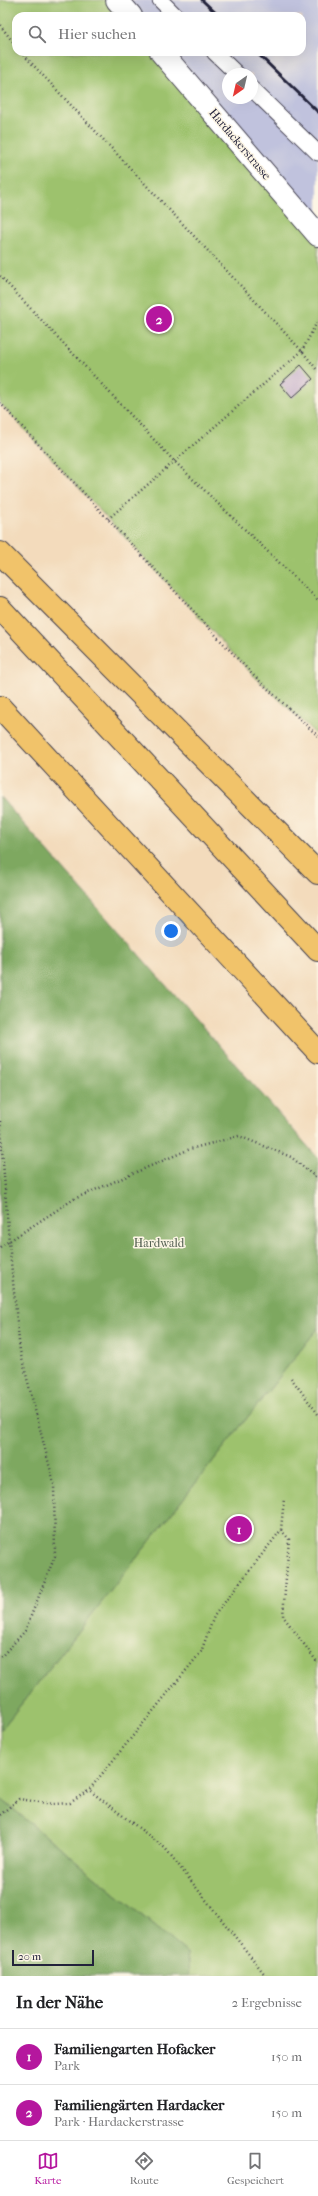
<!DOCTYPE html>
<html lang="de">
<head>
<meta charset="utf-8">
<style>
	body { margin:0; font-family:"IM FELL French Canon",serif; background:#f6f6f6; color:#202124 }
	.compass { position:absolute; left:222px; top:68px; width:36px; height:36px; border-radius:50%; background:#fff; box-shadow:0 4px 16px #0002; rotate:214deg }
	.scale { position:absolute; left:12px; bottom:10px; width:82px; box-sizing:border-box; padding-left:4px; border:2px solid #22223b; border-top:0; font-size:11px; line-height:14px; white-space:nowrap; color:#22223b; -webkit-text-stroke:3px #fcf5e5; paint-order:stroke }
	.you { position:absolute; left:171px; top:931px; width:14px; height:14px; margin:-10px; border:3px solid #fff; border-radius:50%; background:#1a73e8; box-shadow:0 0 0 6px #1a73e833 }
	.badge { display:grid; place-items:center; width:26px; height:26px; border-radius:50%; background:#b5179e; color:#fff; font-size:13px; font-weight:700 }
	.pin { position:absolute; translate:-50% -50%; border:2px solid #fff; box-shadow:0 1px 4px #0006 }
	.list { margin:0; padding:0; list-style:none }
	h2 { display:flex; justify-content:space-between; align-items:center; height:52px; margin:0; padding:0 16px; font-size:17px }
	h2 small { font-size:13px; font-weight:400; color:#757577 }
	.list li { display:grid; grid-template-columns:26px 1fr auto; gap:12px; align-items:center; box-sizing:border-box; height:56px; padding:0 16px; border-top:1px solid #e0e0e0 }
	.list b { display:block; font-size:15px; white-space:nowrap }
	.list p { margin:0; font-size:13px; white-space:nowrap; color:#757577 }
	.list em { font-size:13px; font-style:normal; color:#757577 }
	.icon { flex:none; width:22px; height:22px; fill:none; stroke:currentColor; stroke-width:2; stroke-linecap:round; stroke-linejoin:round }
	.map { position:relative; flex:none; width:318px; height:1976px; overflow:hidden }
	.search { position:absolute; background:#fff; box-shadow:0 4px 16px #0002; left:12px; right:12px; top:12px; height:44px; display:flex; align-items:center; gap:10px; box-sizing:border-box; padding:0 14px; border-radius:12px; color:#757577; font-size:15px }
	.sheet { height:164px; background:#fff }
	nav { display:flex; justify-content:space-around; align-items:center; box-sizing:border-box; height:56px; border-top:1px solid #e0e0e0; background:#fff; font-size:11px; color:#757577 }
	nav a { display:grid; justify-items:center; gap:2px }
	nav .on { color:#b5179e }
	.map>svg:first-child { display:block }
</style>
</head>
<body>
<div class="map">
<svg width="318" height="1976" viewBox="0 0 318 1976">
	<rect width="100%" height="100%" fill="#fcf5e5"/>
	<filter id="ink" filterUnits="userSpaceOnUse"><feTurbulence type="fractalNoise" baseFrequency=".025" numOctaves="2"/><feDisplacementMap in="SourceGraphic" scale="8" xChannelSelector="R" yChannelSelector="G"/><feConvolveMatrix kernelMatrix="1 2 1 2 8 2 1 2 1" color-interpolation-filters="sRGB"/></filter>
	<filter id="wash" filterUnits="userSpaceOnUse"><feTurbulence type="fractalNoise" baseFrequency=".012" numOctaves="4" result="noise"/><feDisplacementMap in="SourceGraphic" scale="16" xChannelSelector="R" yChannelSelector="G"/><feGaussianBlur stdDeviation="0.9" result="paint"/><feColorMatrix in="noise" values="0 0 0 0 0 0 0 0 0 0 0 0 0 0 0 0 0 1.4 0 .05"/><feComposite in="paint" operator="in"/></filter>
	<g filter="url(#wash)">
		<rect width="100%" height="100%" fill="#f3dbbc"/>
		<path fill="#c0c2dd" fill-rule="evenodd" d="M117,0H318V235L162,52H302V16H131ZM228,74H252V98H228Z"/>
		<g fill="#9dc26d" stroke="#607254">
			<path d="M0,0H117L131,16H16V52H161L318,235V736L251,673L0,403Z"/>
			<path d="M318,1328V1976H189L187,1953L0,1798V1731Z"/>
		</g>
		<g fill="#7ea860" stroke="#50654e">
			<path d="M0,797L318,1158V1328L0,1731Z"/>
			<path d="M0,1798L187,1953L189,1976H0Z"/>
		</g>
		<g id="blocks">
			<path fill="#b59bc5" d="M301,365L313,379L292,398L280,384Z"/>
		</g>
	</g>
	<g filter="url(#ink)">
		<use href="#blocks" fill-opacity="0" stroke="#413e4e" stroke-width="1"/>
		<g fill="none" stroke-linecap="round" stroke-linejoin="round">
			<defs>
				<g id="lane">
					<path d="M160,0L176,16"/>
					<path d="M214,52L237,74"/>
					<path d="M252,89L318,153"/>
				</g>
				<g id="street">
					<path d="M117,0L131,16"/>
					<path d="M161,52L318,235"/>
				</g>
				<g id="highway">
					<path d="M0,553L318,873"/>
					<path d="M0,608L318,950"/>
					<path d="M0,707L318,1052"/>
				</g>
			</defs>
			<use href="#lane" stroke="#413e4e" stroke-width="17"/>
			<use href="#street" stroke="#413e4e" stroke-width="24"/>
			<use href="#highway" stroke="#413e4e" stroke-width="24"/>
			<g stroke="#413e4e" stroke-width="2.5" stroke-dasharray="1 3" stroke-linecap="butt">
				<path d="M0,25L16,46"/>
				<path d="M21,52L302,351L318,371"/>
				<path d="M0,276L174,461L318,600"/>
				<path d="M0,403L251,673L318,736"/>
				<path d="M108,519L302,351L318,320"/>
				<path d="M0,1121L9,1242L20,1351L54,1484L55,1556L25,1631L0,1658"/>
				<path d="M0,1247L74,1199L190,1149L239,1136L291,1157L318,1179"/>
				<path d="M291,1378L318,1414"/>
				<path d="M281,1530L289,1539L283,1616L318,1663"/>
				<path d="M0,1815L19,1799L53,1804L70,1803L89,1790"/>
				<path d="M266,1976L165,1848L89,1790L201,1652L214,1616L281,1530L284,1498"/>
			</g>
			<use href="#lane" stroke="#fff" stroke-width="15"/>
			<use href="#street" stroke="#fff" stroke-width="22"/>
			<use href="#highway" stroke="#f1c36a" stroke-width="22"/>
			<g stroke="#22223b" stroke-width="3">
				<path d="M202,0L219,16"/>
				<path d="M256,52L318,112"/>
			</g>
		</g>
	</g>
	<g text-anchor="middle" dominant-baseline="central" stroke-width="3" stroke-linejoin="round" paint-order="stroke">
		<g font-size="12" fill="#22223b" stroke="#fcf5e5">
			<text transform="translate(240 144) rotate(50)">Hardackerstrasse</text>
		</g>
		<g font-size="12" fill="#4d5a4c" stroke="#fcf5e5">
			<text x="159" y="1243">Hardwald</text>
		</g>
	</g>
</svg>
<svg class="compass" viewBox="-18 -18 36 36"><path d="M0-13l5 13h-10z" fill="#e53935"/><path d="M0 13l5-13h-10z" fill="#757577"/></svg>
<div class="scale">20 m</div>
<div class="you"></div>
<div class="pin badge" style="left:239px;top:1529px">1</div>
<div class="pin badge" style="left:159px;top:319px">2</div>
<div class="search"><svg class="icon" aria-label="search" viewBox="0 0 24 24"><circle cx="10" cy="10" r="6"/><path d="M15 15l6 6"/></svg>Hier suchen</div>
</div>
<section class="sheet">
<h2>In der Nähe<small>2 Ergebnisse</small></h2>
<ul class="list">
<li><span class="badge">1</span><div><b>Familiengarten Hofacker</b><p>Park</p></div><em>150 m</em></li>
<li><span class="badge">2</span><div><b>Familiengärten Hardacker</b><p>Park · Hardackerstrasse</p></div><em>150 m</em></li>
</ul>
</section>
<nav>
<a class="on"><svg class="icon" aria-label="map" viewBox="0 0 24 24"><path d="M3 6l6-2 6 2 6-2v14l-6 2-6-2-6 2zM9 4v14M15 6v14"/></svg>Karte</a>
<a><svg class="icon" aria-label="directions" viewBox="0 0 24 24"><path d="M12 3l9 9-9 9-9-9zM9 14v-3h6M13 9l2 2-2 2"/></svg>Route</a>
<a><svg class="icon" aria-label="saved" viewBox="0 0 24 24"><path d="M7 4h10v16l-5-4-5 4z"/></svg>Gespeichert</a>
</nav>
</body>
</html>
